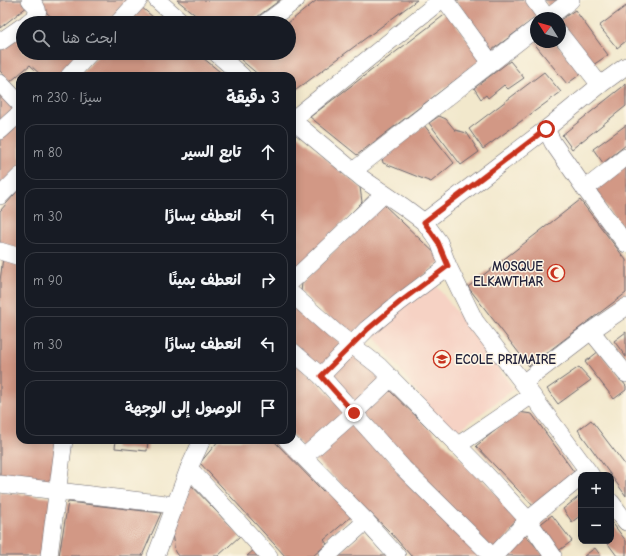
<!DOCTYPE html>
<html lang="ar">
<head>
<meta charset="utf-8">
<style>
	body { margin:0; font-family:"Comic Neue","Playpen Sans Arabic",sans-serif; background:#20242c; color:#f1f3f6; direction:rtl }
	.controls { position:absolute; right:12px; bottom:12px; display:grid; overflow:hidden; border-radius:8px; box-shadow:0 2px 10px #0003 }
	.controls button { width:36px; height:36px; display:grid; place-items:center; padding:0; border:0; border-bottom:1px solid #363941; background:#171b24; color:#f1f3f6; font:20px sans-serif }
	.compass { position:absolute; left:530px; top:12px; width:36px; height:36px; border-radius:50%; background:#171b24; box-shadow:0 2px 10px #0003; rotate:307deg }
	.stop { position:absolute; width:12px; height:12px; margin:-9px; border:3px solid #c8321e; border-radius:50%; background:#fff }
	.stop.end { background:#c8321e; border-color:#fff; box-shadow:0 1px 4px #0008 }
	.list { margin:0; padding:0; list-style:none }
	h2 { display:flex; justify-content:space-between; align-items:center; height:52px; margin:0; padding:0 16px; font-size:17px }
	h2 small { font-size:13px; font-weight:400; color:#9ea1a6 }
	.list li { display:grid; grid-template-columns:26px 1fr auto; gap:12px; align-items:center; box-sizing:border-box; height:56px; margin:0 8px 8px; padding:0 8px; border:1px solid #363941; border-radius:12px }
	.list b { display:block; font-size:15px; white-space:nowrap }
	.list em { font-size:13px; font-style:normal; color:#9ea1a6 }
	.icon { flex:none; width:22px; height:22px; fill:none; stroke:currentColor; stroke-width:2; stroke-linecap:round; stroke-linejoin:round }
	.map { position:relative; flex:none; width:626px; height:556px; overflow:hidden; direction:ltr }
	.search { position:absolute; background:#171b24; box-shadow:0 2px 10px #0003; left:16px; top:16px; width:280px; height:44px; display:flex; align-items:center; gap:10px; box-sizing:border-box; padding:0 14px; border-radius:22px; color:#9ea1a6; font-size:15px }
	.panel { position:absolute; background:#171b24; box-shadow:0 2px 10px #0003; left:16px; top:72px; width:280px; height:372px; border-radius:12px; direction:rtl }
	.map>svg:first-child { display:block }
</style>
</head>
<body>
<div class="map">
<svg width="626" height="556" viewBox="0 0 626 556">
	<rect width="100%" height="100%" fill="#fcf5e5"/>
	<filter id="ink" filterUnits="userSpaceOnUse"><feTurbulence type="fractalNoise" baseFrequency=".025" numOctaves="2"/><feDisplacementMap in="SourceGraphic" scale="8" xChannelSelector="R" yChannelSelector="G"/><feConvolveMatrix kernelMatrix="1 2 1 2 8 2 1 2 1" color-interpolation-filters="sRGB"/></filter>
	<filter id="wash" filterUnits="userSpaceOnUse"><feTurbulence type="fractalNoise" baseFrequency=".012" numOctaves="4" result="noise"/><feDisplacementMap in="SourceGraphic" scale="16" xChannelSelector="R" yChannelSelector="G"/><feGaussianBlur stdDeviation="0.9" result="paint"/><feColorMatrix in="noise" values="0 0 0 0 0 0 0 0 0 0 0 0 0 0 0 0 0 1.4 0 .05"/><feComposite in="paint" operator="in"/></filter>
	<g filter="url(#wash)">
		<rect width="100%" height="100%" fill="#f2e8cc"/>
		<path fill="#f6d2c4" d="M433,281L514,389L451,436L369,330Z"/>
		<g id="blocks">
			<g fill="#d29885">
				<path d="M0,0H22L28,6L0,28Z"/>
				<path d="M33,0H131L110,23H58Z"/>
				<path d="M177,0H280L249,23H205Z"/>
				<path d="M317,0H417L292,93V76H260L241,60L249,53H289V23H288Z"/>
				<path d="M455,0H528L539,15L492,50Z"/>
				<path d="M544,0H559L549,7Z"/>
				<path d="M140,6L160,23H125Z"/>
				<path d="M626,6V41L617,48L599,26Z"/>
				<path d="M575,10L608,55L593,65L560,22V20Z"/>
				<path d="M447,13L483,59L357,155L310,117Z"/>
				<path d="M23,32V53H74L78,58L62,76H42L30,65L10,82L0,71V50Z"/>
				<path d="M536,39V42H555L582,73L567,84L533,42Z"/>
				<path d="M100,53H197L225,76H80Z"/>
				<path d="M510,61L524,78L508,89L504,85L488,98L486,95L481,99L474,88Z"/>
				<path d="M544,72L561,92L483,149L469,129Z"/>
				<path d="M626,84V106L572,149L562,135Z"/>
				<path d="M0,92L17,109L0,124Z"/>
				<path d="M439,116L446,119L455,130L467,133L479,152L461,165L429,123Z"/>
				<path d="M20,118V170L0,187V136Z"/>
				<path d="M424,125L454,163L431,182L383,163L382,158Z"/>
				<path d="M626,125V145L603,163L593,149Z"/>
				<path d="M296,134L360,187L362,202L292,275V139Z"/>
				<path d="M626,165V232L594,190Z"/>
				<path d="M20,188V247L18,249L0,244V211Z"/>
				<path d="M580,200L626,260V293L529,366L468,287Z"/>
				<path d="M382,203L442,260L350,337L301,292L302,283Z"/>
				<path d="M3,257L20,266V440H57L52,485L0,480V281Z"/>
				<path d="M292,297L345,347L320,370L292,344Z"/>
				<path d="M626,332V357L614,341Z"/>
				<path d="M599,351L626,386V390L614,399L585,362Z"/>
				<path d="M352,354L384,379L357,404L331,377Z"/>
				<path d="M292,357L349,414L305,450L292,435Z"/>
				<path d="M579,367L591,380L558,404L547,389Z"/>
				<path d="M387,388L523,520L493,552L360,413Z"/>
				<path d="M518,412L532,414L574,472L537,510L476,446Z"/>
				<path d="M591,420L626,466V496L578,430Z"/>
				<path d="M351,421L482,556H411L391,533L313,457Z"/>
				<path d="M116,440H148L147,451L115,448Z"/>
				<path d="M219,440H273L323,491L328,487L353,515L324,540L327,544L313,556H285L200,463Z"/>
				<path d="M190,484L240,536L218,556H178L175,552L172,534Z"/>
				<path d="M0,492L54,498L45,556H0Z"/>
				<path d="M581,495V515L572,522L563,509Z"/>
				<path d="M68,502L161,513L142,556H59Z"/>
				<path d="M552,515L572,541L557,552L538,526Z"/>
				<path d="M611,521L626,541V556H617L606,541H611Z"/>
				<path d="M364,532L386,556H337Z"/>
				<path d="M522,532L545,556H498Z"/>
				<path d="M595,548L601,556H584Z"/>
				<path d="M255,549L260,556H247Z"/>
			</g>
		</g>
	</g>
	<g filter="url(#ink)">
		<use href="#blocks" fill-opacity="0" stroke="#6b676e" stroke-width="1"/>
		<g fill="none" stroke-linecap="round" stroke-linejoin="round">
			<defs>
				<g id="minor">
					<path d="M157,0L183,23"/>
					<path d="M445,0L491,63"/>
					<path d="M534,0L547,18"/>
					<path d="M548,18L571,0"/>
					<path d="M27,23C39,14 42,11 30,0"/>
					<path d="M118,23L139,0"/>
					<path d="M265,23L296,0"/>
					<path d="M560,34L600,85"/>
					<path d="M0,42L23,26"/>
					<path d="M216,53L242,76"/>
					<path d="M69,76L90,53"/>
					<path d="M0,83L20,104"/>
					<path d="M292,120L363,179L404,207L424,222L428,227L439,242L448,266L475,321L523,383L591,475"/>
					<path d="M292,120L441,0"/>
					<path d="M546,129L553,143L585,189L626,244"/>
					<path d="M0,131L20,113"/>
					<path d="M353,171L536,28"/>
					<path d="M585,189L626,157"/>
					<path d="M0,196L20,176"/>
					<path d="M424,222L546,129L600,85L626,66"/>
					<path d="M0,251L20,257"/>
					<path d="M292,281L384,194"/>
					<path d="M292,294L334,331L379,366L483,471L528,520L553,556"/>
					<path d="M591,331L626,374"/>
					<path d="M292,351L321,376L403,468L492,556"/>
					<path d="M321,376L367,329L400,302L448,266"/>
					<path d="M523,383L591,331L626,307"/>
					<path d="M287,440L366,521L397,556"/>
					<path d="M457,446L532,395"/>
					<path d="M304,457L354,413L391,378"/>
					<path d="M189,468L269,556"/>
					<path d="M0,484L174,505"/>
					<path d="M611,502L626,522"/>
					<path d="M49,556L64,440"/>
					<path d="M156,556L189,468L202,440"/>
					<path d="M327,556L366,521"/>
					<path d="M494,556L528,520L581,477"/>
				</g>
			</defs>
			<use href="#minor" stroke="#6b676e" stroke-width="18"/>
			<use href="#minor" stroke="#fff" stroke-width="17"/>
		</g>
	</g>
	<g fill="none" stroke-linecap="round" stroke-linejoin="round" filter="url(#ink)">
		<path stroke="#c8321e" stroke-width="5" d="M354,413L321,376L368,329L400,302L448,266L438,242L424,222L546,129"/>
	</g>
	<defs>
		<symbol id="mosque-ring" viewBox="-11 -11 22 22"><circle r="9.5" fill="#fcf5e5" stroke="#c8321e" stroke-width="1.5"/><path d="M3.5-4.9A6 6 0 1 0 3.5 4.9A5 5 0 1 1 3.5-4.9Z" fill="#c8321e"/></symbol>
		<symbol id="school-ring" viewBox="-11 -11 22 22"><circle r="9.5" fill="#fcf5e5" stroke="#c8321e" stroke-width="1.5"/><path d="M0-5L7-2L0 1L-7-2ZM-4 1L0 2.5L4 1V4Q0 6-4 4Z" fill="#c8321e"/></symbol>
	</defs>
	<g fill-rule="evenodd">
		<use href="#mosque-ring" x="546" y="263" width="20" height="20"/>
		<use href="#school-ring" x="432" y="349" width="20" height="20"/>
	</g>
	<g text-anchor="middle" dominant-baseline="central" stroke-width="3" stroke-linejoin="round" paint-order="stroke">
		<g font-size="13" font-weight="bold" fill="#22223b" stroke="#fcf5e5" text-anchor="end">
			<text x="543" y="266">MOSQUE<tspan x="543" dy="15">ELKAWTHAR</tspan></text>
			<text x="455" y="359" text-anchor="start">ECOLE PRIMAIRE</text>
		</g>
	</g>
</svg>
<div class="controls">
<button>+</button>
<button>−</button>
</div>
<svg class="compass" viewBox="-18 -18 36 36"><path d="M0-13l5 13h-10z" fill="#e53935"/><path d="M0 13l5-13h-10z" fill="#9ea1a6"/></svg>
<div class="stop" style="left:546px;top:129px"></div>
<div class="stop end" style="left:354px;top:413px"></div>
<div class="search"><svg class="icon" aria-label="search" viewBox="0 0 24 24"><circle cx="10" cy="10" r="6"/><path d="M15 15l6 6"/></svg>ابحث هنا</div>
<section class="panel">
<h2>3 دقيقة<small>سيرًا · 230 m</small></h2>
<ul class="list">
<li><svg class="icon" aria-label="ahead" viewBox="0 0 24 24"><path d="M12 20V5M6 11l6-6 6 6"/></svg><div><b>تابع السير</b></div><em>80 m</em></li>
<li><svg class="icon" aria-label="left" viewBox="0 0 24 24"><path d="M17 20v-9H6M10 6l-5 5 5 5"/></svg><div><b>انعطف يسارًا</b></div><em>30 m</em></li>
<li><svg class="icon" aria-label="right" viewBox="0 0 24 24"><path d="M7 20v-9h11M14 6l5 5-5 5"/></svg><div><b>انعطف يمينًا</b></div><em>90 m</em></li>
<li><svg class="icon" aria-label="left" viewBox="0 0 24 24"><path d="M17 20v-9H6M10 6l-5 5 5 5"/></svg><div><b>انعطف يسارًا</b></div><em>30 m</em></li>
<li><svg class="icon" aria-label="arrive" viewBox="0 0 24 24"><path d="M6 21V4h12l-3 4 3 4H6"/></svg><div><b>الوصول إلى الوجهة</b></div></li>
</ul>
</section>
</div>
</body>
</html>
